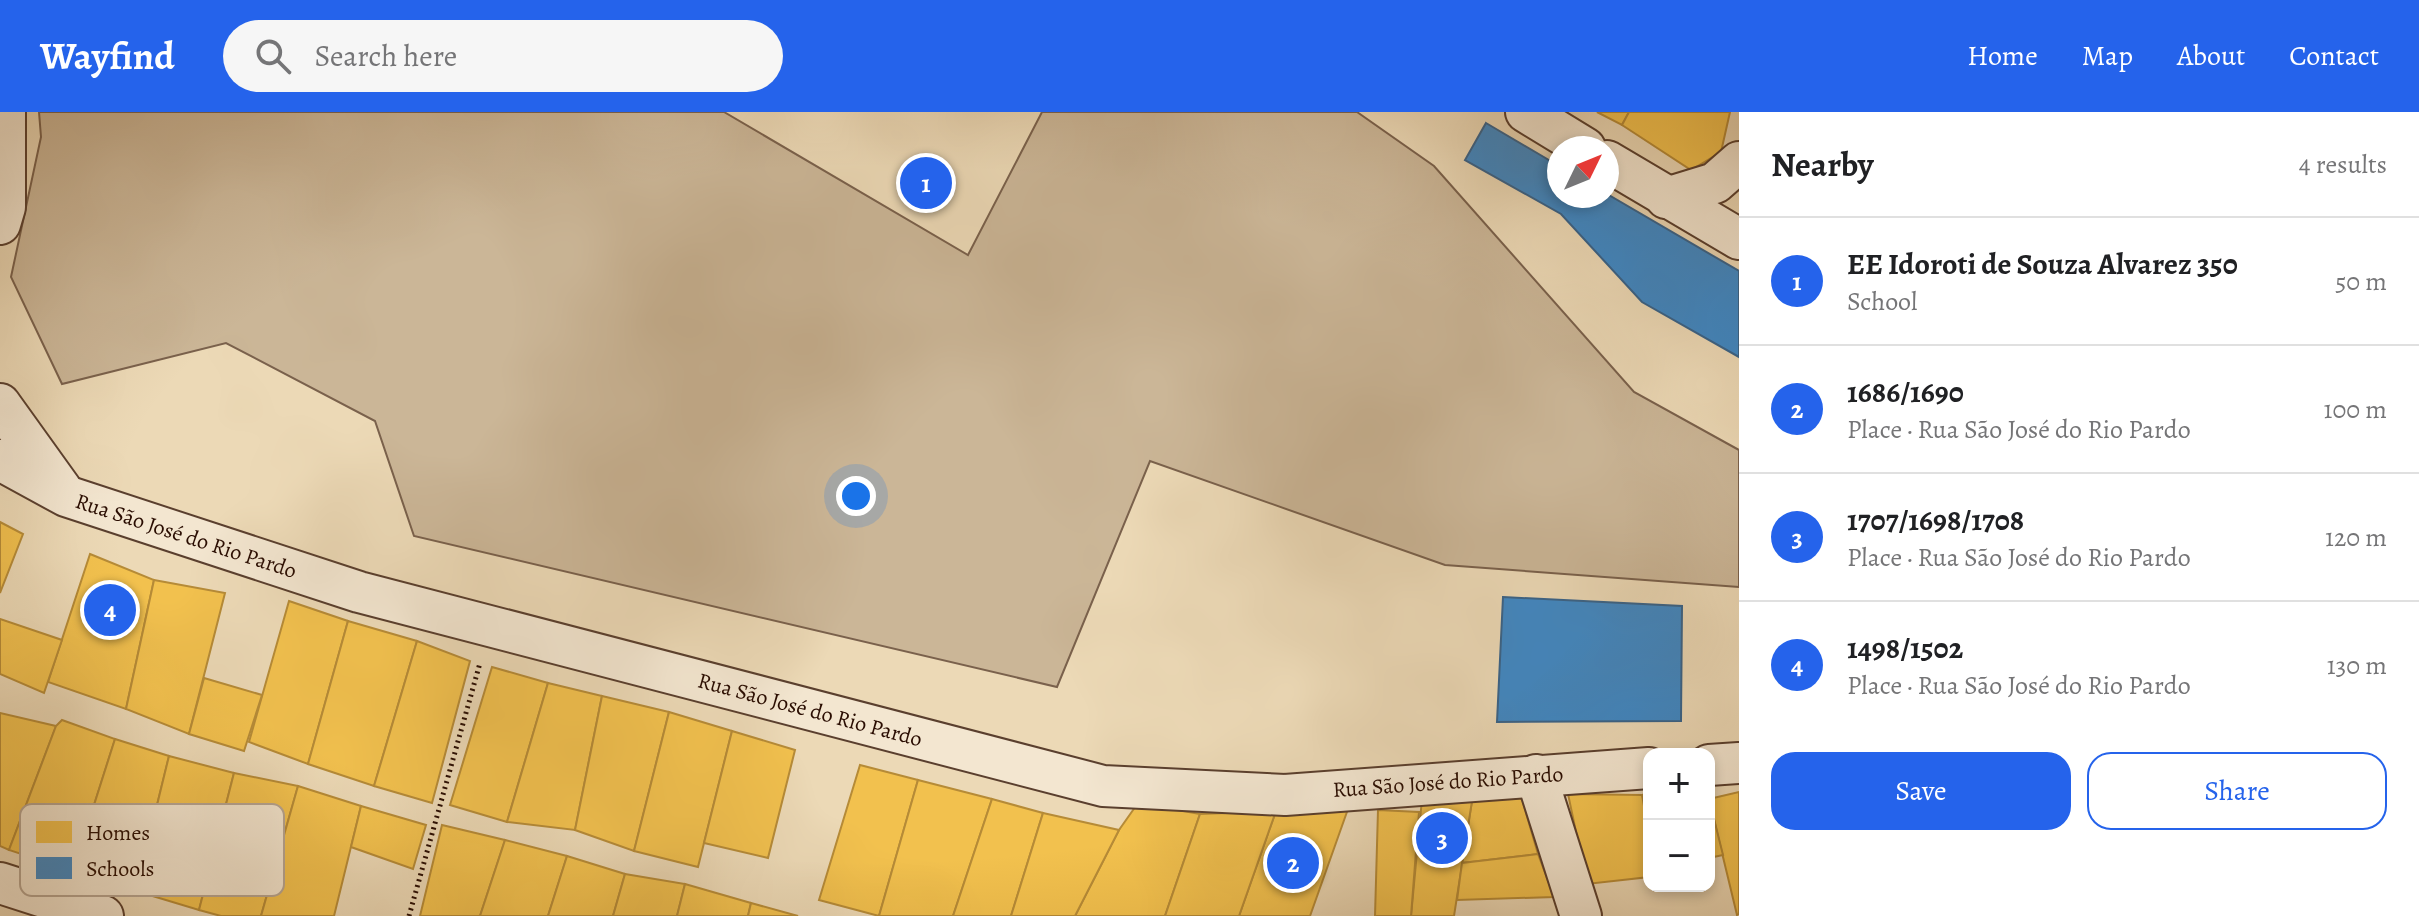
<!DOCTYPE html>
<html lang="en">
<head>
<meta charset="utf-8">
<style>
	body { margin:0; font-family:Alegreya,serif; background:#f6f6f6; color:#202124 }
	.controls { position:absolute; right:24px; bottom:24px; display:grid; overflow:hidden; border-radius:16px; box-shadow:0 4px 12px #0003 }
	.controls button { width:72px; height:72px; display:grid; place-items:center; padding:0; border:0; border-bottom:2px solid #e0e0e0; background:#fff; color:#202124; font:40px sans-serif }
	.compass { position:absolute; left:1547px; top:24px; width:72px; height:72px; border-radius:50%; background:#fff; box-shadow:0 4px 12px #0003; rotate:47deg }
	.you { position:absolute; left:856px; top:384px; width:28px; height:28px; margin:-20px; border:6px solid #fff; border-radius:50%; background:#1a73e8; box-shadow:0 0 0 12px #1a73e833 }
	.badge { display:grid; place-items:center; width:52px; height:52px; border-radius:50%; background:#2563eb; color:#fff; font-size:26px; font-weight:700 }
	.pin { position:absolute; translate:-50% -50%; border:4px solid #fff; box-shadow:0 2px 8px #0006 }
	.list { margin:0; padding:0; list-style:none }
	h2 { display:flex; justify-content:space-between; align-items:center; height:104px; margin:0; padding:0 32px; font-size:34px }
	h2 small { font-size:26px; font-weight:400; color:#757577 }
	.list li { display:grid; grid-template-columns:52px 1fr auto; gap:24px; align-items:center; box-sizing:border-box; height:128px; padding:0 32px; border-top:2px solid #e0e0e0 }
	.list b { display:block; font-size:30px; white-space:nowrap }
	.list p { margin:0; font-size:26px; white-space:nowrap; color:#757577 }
	.list em { font-size:26px; font-style:normal; color:#757577 }
	.actions { display:flex; gap:16px; padding:24px 32px }
	.actions a { flex:1; padding:18px 0; border:2px solid #2563eb; border-radius:24px; text-align:center; font-size:28px; color:#2563eb }
	.actions .main { background:#2563eb; color:#fff }
	.icon { flex:none; width:44px; height:44px; fill:none; stroke:currentColor; stroke-width:2; stroke-linecap:round; stroke-linejoin:round }
	.map { position:relative; flex:none; width:1739px; height:804px; overflow:hidden }
	header { display:flex; align-items:center; gap:48px; box-sizing:border-box; height:112px; padding:0 40px; background:#2563eb; color:#fff }
	header strong { font-size:38px }
	nav { display:flex; gap:44px; margin-inline-start:auto; font-size:28px }
	.search { width:560px; height:72px; background:#f6f6f6; display:flex; align-items:center; gap:20px; box-sizing:border-box; padding:0 28px; border-radius:44px; color:#757577; font-size:30px }
	main { display:flex }
	aside { flex:1; background:#fff }
	.map>svg:first-child { display:block }
</style>
</head>
<body>
<header>
<strong>Wayfind</strong>
<div class="search"><svg class="icon" aria-label="search" viewBox="0 0 24 24"><circle cx="10" cy="10" r="6"/><path d="M15 15l6 6"/></svg>Search here</div>
<nav><a>Home</a><a>Map</a><a>About</a><a>Contact</a></nav>
</header>
<main>
<div class="map">
<svg width="1739" height="804" viewBox="0 0 1739 804">
	<rect width="100%" height="100%" fill="#ecd9b6"/>
	<filter id="stains"><feTurbulence type="fractalNoise" baseFrequency=".0025" numOctaves="4"/><feColorMatrix values="0 0 0 0 .2 0 0 0 0 .09 0 0 0 0 .02 0 0 0 .5 -.17"/></filter>
	<radialGradient id="worn" r=".72"><stop offset=".6" stop-color="#630" stop-opacity="0"/><stop offset="1" stop-color="#630" stop-opacity=".3"/></radialGradient>
	<path fill="#cbb697" stroke="#7a614c" stroke-width="2" d="M39,0H724L968,143L1042,0H1357L1434,54L1634,280L1739,338V475L1445,453L1150,349L1057,575L414,424L375,309L226,231L62,272L11,165L41,25Z"/>
	<g fill="#f2c14e" stroke="#b68b37" stroke-width="2">
		<path d="M1597,0H1629L1622,13Z"/>
		<path d="M1629,0H1730L1721,40L1691,58L1622,13Z"/>
		<path d="M0,410L23,422L0,481Z"/>
		<path d="M90,442L154,468L126,597L48,570Z"/>
		<path d="M154,468L225,481L189,622L126,597Z"/>
		<path d="M289,489L348,509L308,652L249,630Z"/>
		<path d="M0,507L62,528L44,581L0,562Z"/>
		<path d="M348,509L417,529L374,674L308,652Z"/>
		<path d="M417,529L470,549L432,691L374,674Z"/>
		<path d="M492,555L548,571L507,710L450,693Z"/>
		<path d="M204,566L262,583L244,639L189,622Z"/>
		<path d="M548,571L602,584L575,718L507,710Z"/>
		<path d="M602,584L669,600L634,739L575,718Z"/>
		<path d="M669,600L732,619L698,755L634,739Z"/>
		<path d="M0,601L56,614L9,738L0,734Z"/>
		<path d="M62,608L115,627L73,759L9,738L56,614Z"/>
		<path d="M732,619L795,638L768,746L704,731Z"/>
		<path d="M115,627L169,644L136,779L73,759Z"/>
		<path d="M169,644L234,661L199,798L136,779Z"/>
		<path d="M860,653L918,668L879,804L819,788Z"/>
		<path d="M234,661L298,674L261,804H221L199,798Z"/>
		<path d="M918,668L992,687L953,804H879Z"/>
		<path d="M298,674L361,694L334,804H261Z"/>
		<path d="M1649,680V721L1642,683Z"/>
		<path d="M1739,680V802L1737,803L1709,687Z"/>
		<path d="M1568,682L1642,683L1649,721V765L1587,772Z"/>
		<path d="M1521,684L1538,742L1462,751L1472,689Z"/>
		<path d="M992,687L1043,701L1011,804H953Z"/>
		<path d="M1422,687L1472,689L1454,804H1411Z"/>
		<path d="M1709,687L1723,743L1709,746Z"/>
		<path d="M1138,691L1200,702L1165,804H1075L1119,718Z"/>
		<path d="M361,694L426,713L413,757L351,735Z"/>
		<path d="M1348,697L1310,804H1239L1276,699Z"/>
		<path d="M1378,698L1419,700L1411,804H1375Z"/>
		<path d="M1276,699L1239,804H1165L1200,702Z"/>
		<path d="M1043,701L1119,718L1075,804H1011Z"/>
		<path d="M442,713L505,728L480,804H420Z"/>
		<path d="M505,728L567,744L548,804H480Z"/>
		<path d="M1538,742L1554,785L1457,788L1462,751Z"/>
		<path d="M567,744L625,762L613,804H548Z"/>
		<path d="M625,762L685,772L677,804H613Z"/>
		<path d="M685,772L751,791L748,804H677Z"/>
		<path d="M751,791L798,804H748Z"/>
	</g>
	<g fill="#3f88c5" stroke="#38638a" stroke-width="2">
		<path d="M1486,11L1559,54V84L1607,82L1739,159V245L1642,190L1561,102L1465,48Z"/>
		<path d="M1503,485L1682,494L1681,609L1497,610Z"/>
	</g>
	<g fill="none" stroke-linecap="round" stroke-linejoin="round">
		<defs>
			<g id="minor">
				<path d="M1526,0L1585,36"/>
				<path d="M1607,49L1739,127"/>
				<path d="M1666,86L1715,71L1739,50"/>
				<path d="M0,112L5,95V0"/>
				<path d="M0,292L61,377"/>
				<path d="M0,348L66,384L359,480L1103,674L1285,683L1649,656"/>
				<path d="M1709,653L1739,651"/>
				<path d="M1536,663L1581,804"/>
				<path d="M0,771L103,804"/>
			</g>
		</defs>
		<use href="#minor" stroke="#5a3f2e" stroke-width="44"/>
		<path stroke="#290c01" stroke-width="5" stroke-dasharray="2 4" stroke-linecap="butt" d="M409,804L480,551"/>
		<use href="#minor" stroke="#f3e6d0" stroke-width="40"/>
	</g>
	<g text-anchor="middle" dominant-baseline="central" stroke-width="8" stroke-linejoin="round" paint-order="stroke">
		<g font-size="22" fill="#290c01" stroke="#f3e6d0">
			<text transform="translate(186 424) rotate(18)">Rua São José do Rio Pardo</text>
			<text transform="translate(810 598) rotate(15)">Rua São José do Rio Pardo</text>
			<text transform="translate(1448 670) rotate(-4)">Rua São José do Rio Pardo</text>
		</g>
	</g>
	<rect x="20" y="692" width="264" height="92" rx="12" fill="#f3e6d0" stroke="#b6a592" stroke-width="2"/>
	<rect x="36" y="709" width="36" height="22" fill="#f2c14e"/>
	<rect x="36" y="745" width="36" height="22" fill="#3f88c5"/>
	<g font-size="22" fill="#290c01">
		<text x="86" y="728">Homes</text>
		<text x="86" y="764">Schools</text>
	</g>
	<rect width="100%" height="100%" filter="url(#stains)"/>
	<rect width="100%" height="100%" fill="url(#worn)"/>
</svg>
<div class="controls">
<button>+</button>
<button>−</button>
</div>
<svg class="compass" viewBox="-18 -18 36 36"><path d="M0-13l5 13h-10z" fill="#e53935"/><path d="M0 13l5-13h-10z" fill="#757577"/></svg>
<div class="you"></div>
<div class="pin badge" style="left:926px;top:71px">1</div>
<div class="pin badge" style="left:1293px;top:751px">2</div>
<div class="pin badge" style="left:1442px;top:726px">3</div>
<div class="pin badge" style="left:110px;top:498px">4</div>
</div>
<aside>
<h2>Nearby<small>4 results</small></h2>
<ul class="list">
<li><span class="badge">1</span><div><b>EE Idoroti de Souza Alvarez 350</b><p>School</p></div><em>50 m</em></li>
<li><span class="badge">2</span><div><b>1686/1690</b><p>Place · Rua São José do Rio Pardo</p></div><em>100 m</em></li>
<li><span class="badge">3</span><div><b>1707/1698/1708</b><p>Place · Rua São José do Rio Pardo</p></div><em>120 m</em></li>
<li><span class="badge">4</span><div><b>1498/1502</b><p>Place · Rua São José do Rio Pardo</p></div><em>130 m</em></li>
</ul>
<div class="actions"><a class="main">Save</a><a>Share</a></div>
</aside>
</main>
</body>
</html>
